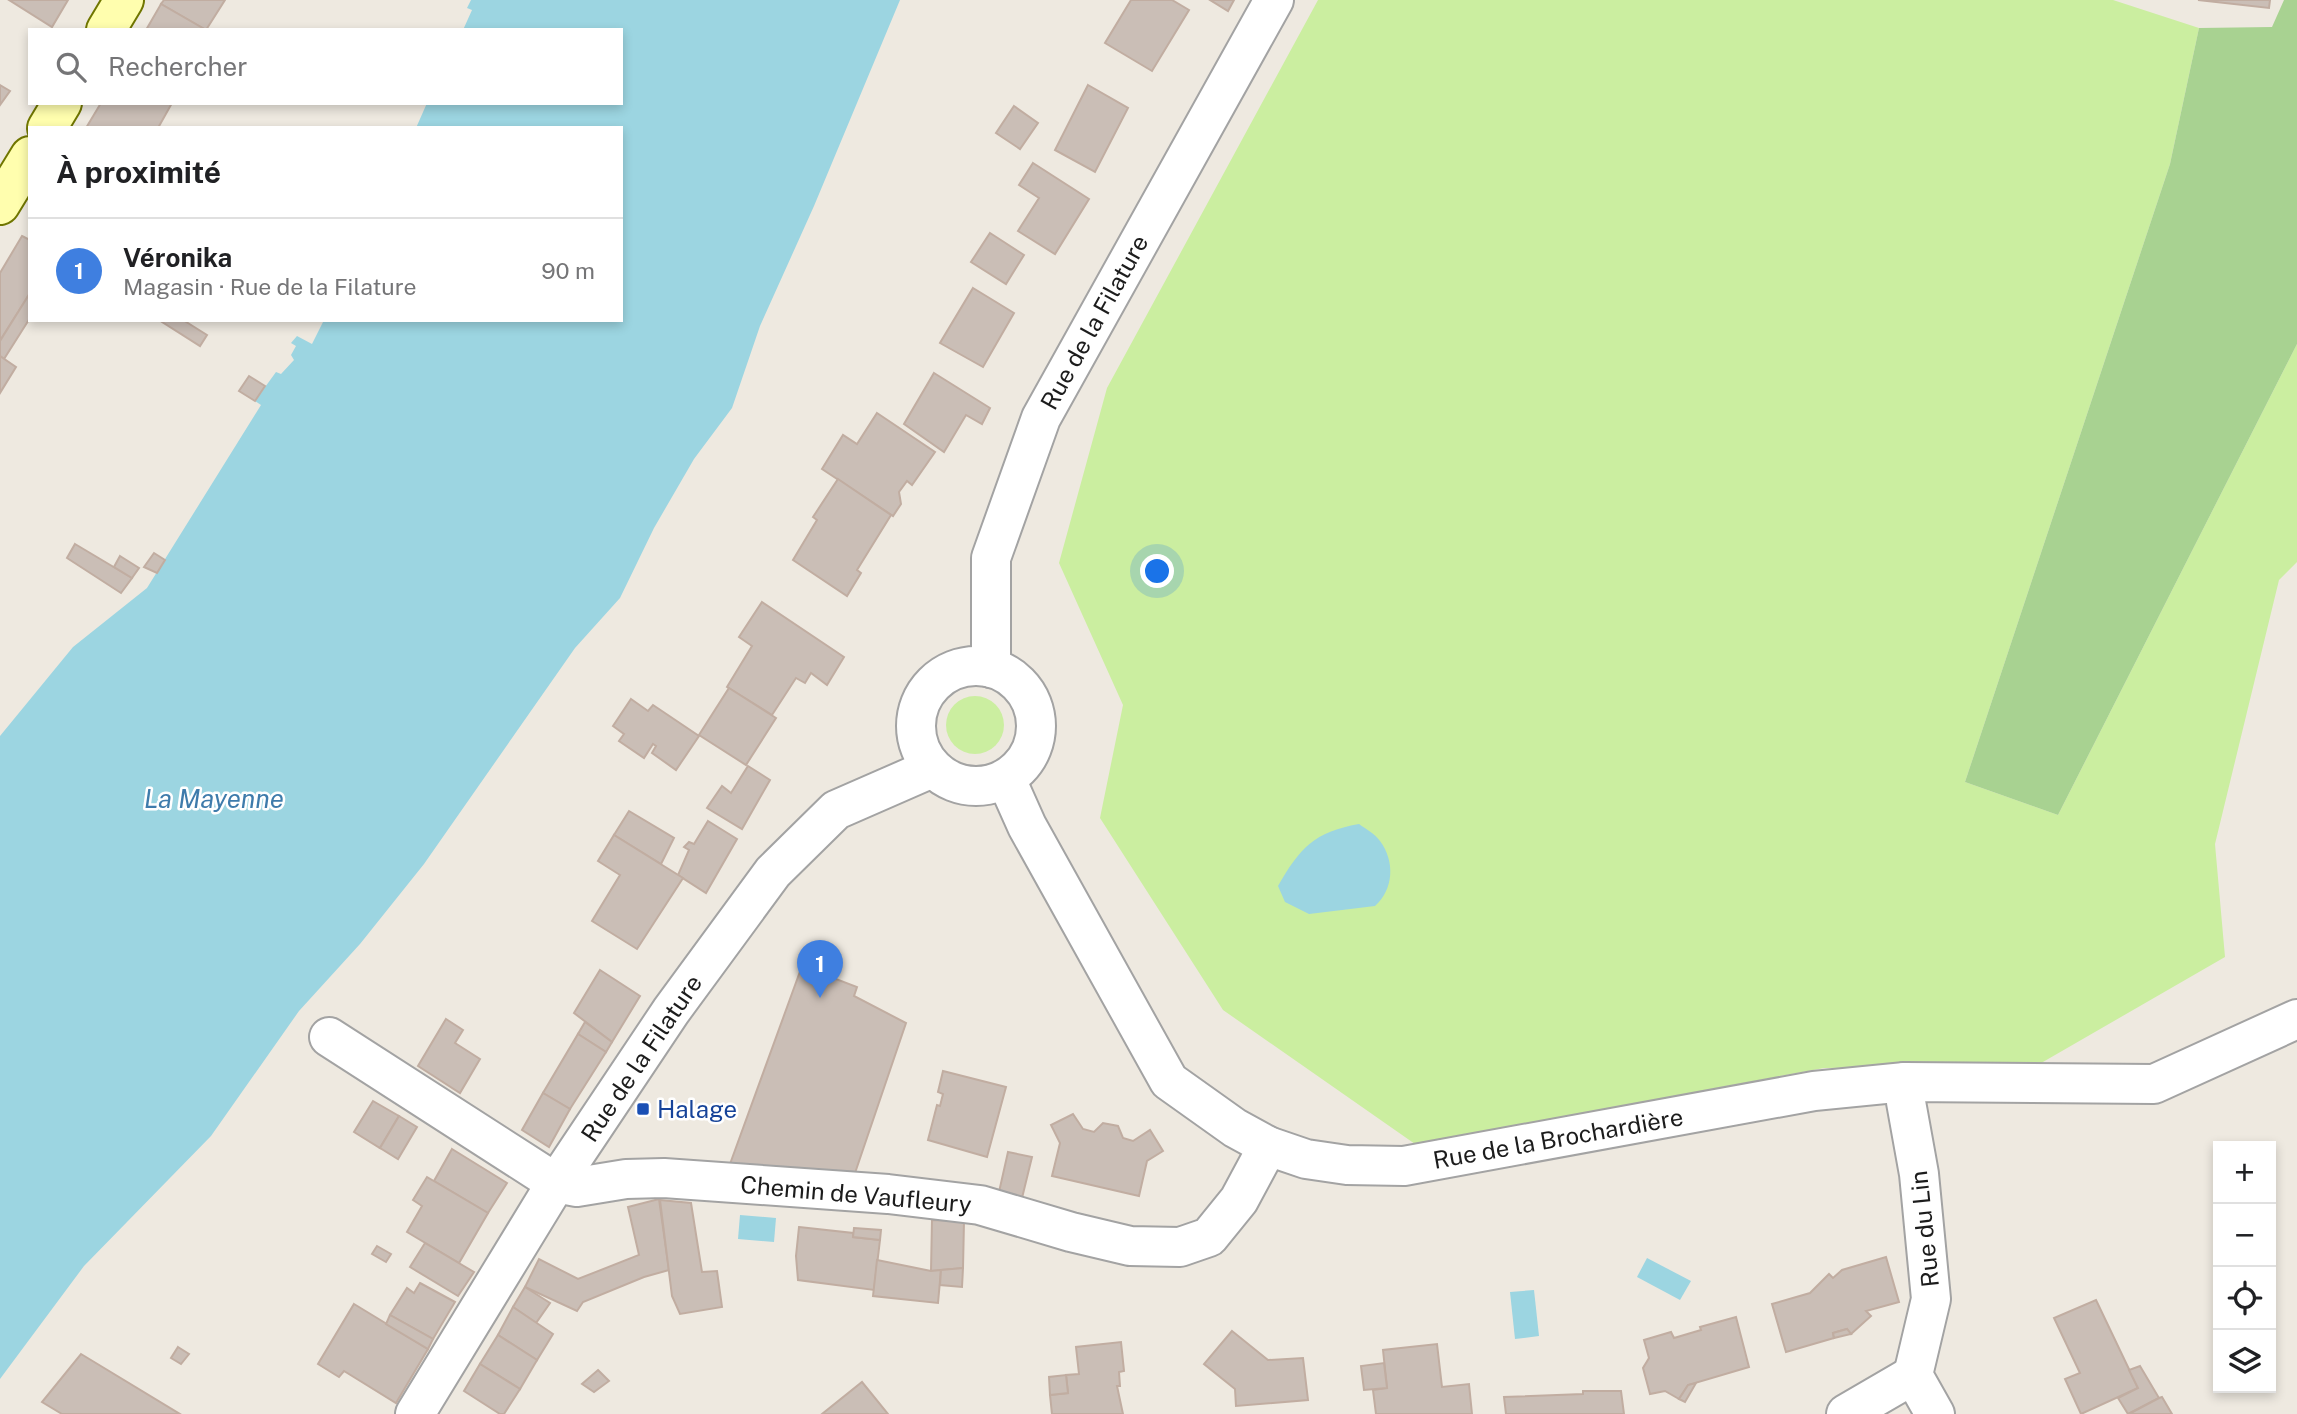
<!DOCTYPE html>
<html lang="fr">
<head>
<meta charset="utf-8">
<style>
	body { margin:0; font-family:"Public Sans",sans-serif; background:#f2f2f2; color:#202124 }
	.controls { position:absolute; right:21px; bottom:21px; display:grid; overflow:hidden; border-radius:0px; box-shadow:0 4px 10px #0003 }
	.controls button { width:63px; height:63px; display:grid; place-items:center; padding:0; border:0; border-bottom:2px solid #e0e0e0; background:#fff; color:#202124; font:35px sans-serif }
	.you { position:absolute; left:1158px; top:572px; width:24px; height:24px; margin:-18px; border:5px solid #fff; border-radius:50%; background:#1a73e8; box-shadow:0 0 0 10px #1a73e833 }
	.badge { display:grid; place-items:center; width:46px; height:46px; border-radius:50%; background:#b45309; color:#fff; font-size:23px; font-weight:700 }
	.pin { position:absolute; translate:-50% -58px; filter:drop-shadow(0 2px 4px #0008) }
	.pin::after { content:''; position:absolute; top:37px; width:24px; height:21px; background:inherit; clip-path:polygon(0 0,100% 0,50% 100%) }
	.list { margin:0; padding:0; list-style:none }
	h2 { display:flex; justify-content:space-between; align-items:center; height:91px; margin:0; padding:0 28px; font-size:30px }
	h2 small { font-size:23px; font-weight:400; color:#757577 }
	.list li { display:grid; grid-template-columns:46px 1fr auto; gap:21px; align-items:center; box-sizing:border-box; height:105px; padding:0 28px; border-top:2px solid #e0e0e0 }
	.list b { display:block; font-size:26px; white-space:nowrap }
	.list p { margin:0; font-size:23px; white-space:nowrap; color:#757577 }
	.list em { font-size:23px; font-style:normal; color:#757577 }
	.icon { flex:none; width:38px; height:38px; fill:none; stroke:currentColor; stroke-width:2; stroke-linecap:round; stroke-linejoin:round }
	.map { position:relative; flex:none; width:2297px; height:1414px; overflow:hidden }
	.search { position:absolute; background:#fff; box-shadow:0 4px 10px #0003; left:28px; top:28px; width:595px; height:77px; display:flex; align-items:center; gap:18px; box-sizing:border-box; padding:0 24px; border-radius:0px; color:#757577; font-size:26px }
	.panel { position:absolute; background:#fff; box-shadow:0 4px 10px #0003; left:28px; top:126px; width:595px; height:196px; border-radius:0px }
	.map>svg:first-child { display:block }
</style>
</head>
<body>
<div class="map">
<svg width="2297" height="1414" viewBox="0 0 2297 1414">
	<rect width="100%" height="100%" fill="#eee9e0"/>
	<g fill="#cbeea0">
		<path d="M1318,0H2113L2199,28L2170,164L1965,782L2058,815L2297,344V562L2279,580L2215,844L2225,957L2036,1066L1824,1068L1415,1144L1223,1010L1100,818L1123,705L1059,563L1107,388Z"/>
		<circle cx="975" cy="725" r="29"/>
	</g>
	<path fill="#a8d291" d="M2284,0H2297V344L2058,815L1965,782L2170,164L2199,28L2272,27Z"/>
	<g fill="#9cd5e1">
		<path d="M471,0H900L814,206L760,326L732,408L694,459L654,528L620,598L575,648L424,864L360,944L299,1011L211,1136L84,1266L0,1379V736L73,647L147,588L261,405L255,401L276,372L281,374L294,360L291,355L296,346L291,343L297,336L312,344L324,320H621V128H416L427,103H621V30H463L472,10L467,8Z"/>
		<path d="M1359,824C1366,829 1375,834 1380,841C1395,861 1394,889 1375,906L1309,914L1285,902L1278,886C1300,848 1314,832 1359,824Z"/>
		<path d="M740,1215L776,1218L774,1242L738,1239Z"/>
		<path d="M1647,1258L1691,1281L1680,1300L1637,1277Z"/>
		<path d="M1534,1290L1539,1336L1515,1339L1510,1292Z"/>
	</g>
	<g fill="#cabeb6" stroke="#c1ada1" stroke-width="2">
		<path d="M9,0H68L52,27Z"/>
		<path d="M164,0H225L206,30L161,4Z"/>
		<path d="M1131,0H1172L1189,10L1152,71L1105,43Z"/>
		<path d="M1210,0H1234L1228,11Z"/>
		<path d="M2198,0H2270L2269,8Z"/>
		<path d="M161,4L206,30H146Z"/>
		<path d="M0,85L10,91L0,105Z"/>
		<path d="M1088,85L1128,108L1095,172L1055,150Z"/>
		<path d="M101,103H172L158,128H86Z"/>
		<path d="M1014,106L1038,123L1020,149L996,133Z"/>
		<path d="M1033,163L1089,199L1055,254L1018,231L1039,198L1019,185Z"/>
		<path d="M990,233L1024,255L1006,284L971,262Z"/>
		<path d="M22,236L30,240V293L0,341V273Z"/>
		<path d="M973,288L1014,313L983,367L940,343Z"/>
		<path d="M30,293V318L4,359L0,356V341Z"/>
		<path d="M159,320H183L207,335L200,346Z"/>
		<path d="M0,356L16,367L0,393Z"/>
		<path d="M934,373L990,408L982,424L966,415L944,452L904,424Z"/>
		<path d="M249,376L265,386L255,401L239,391Z"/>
		<path d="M877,413L935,452L912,485L907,481L899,492L901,504L893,516L822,469L843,435L857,444Z"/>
		<path d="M838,479L891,515L857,570L861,573L847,596L793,560L817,520L813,517Z"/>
		<path d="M75,544L132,578L121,593L67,558Z"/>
		<path d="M154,553L165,560L157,573L144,567Z"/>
		<path d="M120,556L139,568L132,578L114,567Z"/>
		<path d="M762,602L844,657L827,685L811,673L805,683L796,678L772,715L727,687L752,646L739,637Z"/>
		<path d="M729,688L776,718L746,765L699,735Z"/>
		<path d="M631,699L648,711L653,705L699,736L676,770L652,753L656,746L653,744L644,758L619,741L624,734L613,726Z"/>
		<path d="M748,766L770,780L742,829L707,808L722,786L731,793Z"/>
		<path d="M629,811L674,838L661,864L614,835Z"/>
		<path d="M708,821L737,839L706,893L678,875L689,850L684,847L689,842L694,844Z"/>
		<path d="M614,835L683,878L637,949L592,921L620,875L598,861Z"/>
		<path d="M802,966L857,987L854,996L906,1023L855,1173L730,1164Z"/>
		<path d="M600,970L640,996L612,1042L574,1013Z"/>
		<path d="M446,1019L463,1030L455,1043L480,1059L460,1093L418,1066Z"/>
		<path d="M585,1022L612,1042L606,1052L578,1034Z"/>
		<path d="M578,1034L606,1052L570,1109L543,1093Z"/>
		<path d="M943,1071L1006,1087L987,1157L928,1140L937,1105L940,1106L943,1094L938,1092Z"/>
		<path d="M543,1093L570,1109L549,1147L522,1130Z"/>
		<path d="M373,1101L399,1116L380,1148L354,1132Z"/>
		<path d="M1073,1114L1083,1129L1094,1132L1103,1123L1118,1126L1123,1138L1133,1141L1150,1130L1163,1151L1147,1161L1139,1196L1052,1176L1060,1143L1051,1125Z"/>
		<path d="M399,1116L417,1127L398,1159L380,1148Z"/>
		<path d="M452,1149L507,1183L488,1213L434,1181Z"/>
		<path d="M1008,1152L1032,1157L1022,1198L999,1192Z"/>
		<path d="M427,1177L488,1213L459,1263L407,1232L422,1206L413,1200Z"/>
		<path d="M659,1199L669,1270L644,1277L583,1302L577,1311L525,1287L539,1259L578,1279L639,1255L628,1207Z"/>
		<path d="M660,1200L691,1203L702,1272L717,1271L722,1307L680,1314L672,1296Z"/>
		<path d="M932,1220L964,1221L963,1268L931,1271Z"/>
		<path d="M799,1227L853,1233V1237L880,1240L874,1290L798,1280L796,1256Z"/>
		<path d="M854,1228L881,1230L880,1240L853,1237Z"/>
		<path d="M425,1243L474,1272L458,1296L410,1267Z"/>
		<path d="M377,1246L391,1254L386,1262L372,1254Z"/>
		<path d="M1886,1257L1899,1302L1866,1311L1871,1316L1851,1334L1847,1329L1833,1333L1834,1338L1786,1352L1772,1304L1810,1293L1829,1274L1833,1278L1842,1270Z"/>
		<path d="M877,1260L931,1271L941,1270L938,1303L873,1296Z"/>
		<path d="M963,1268L962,1287L940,1285L941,1270Z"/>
		<path d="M420,1283L455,1302L433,1339L390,1315L407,1288L414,1293Z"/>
		<path d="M525,1287L550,1303L536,1323L513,1307Z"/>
		<path d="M2096,1300L2138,1388L2081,1414L2065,1379L2080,1373L2054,1318Z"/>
		<path d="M354,1304L428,1349L396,1403L344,1371L339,1377L318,1364Z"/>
		<path d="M513,1307L553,1334L537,1360L498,1335Z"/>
		<path d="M390,1315L433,1339L428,1349L386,1324Z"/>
		<path d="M1736,1317L1749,1367L1688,1385L1679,1399L1665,1391L1650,1394L1643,1368L1649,1358L1644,1340L1671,1332L1674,1338L1701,1330L1700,1327Z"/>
		<path d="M1847,1329L1851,1334L1834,1338L1833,1333Z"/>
		<path d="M1232,1331L1268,1360L1303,1358L1308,1400L1236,1406L1235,1389L1204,1364Z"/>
		<path d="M498,1335L537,1360L520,1389L480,1364Z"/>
		<path d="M1121,1342L1124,1371L1119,1372L1120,1386H1117L1123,1414H1052L1050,1395L1068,1393L1066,1375L1079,1374L1076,1347Z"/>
		<path d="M1437,1344L1442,1387L1469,1384L1472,1414H1376L1373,1390L1387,1388L1383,1350Z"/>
		<path d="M178,1347L189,1354L181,1364L171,1358Z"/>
		<path d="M81,1354L180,1414H62L42,1402Z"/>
		<path d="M1384,1363L1387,1388L1364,1390L1361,1366Z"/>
		<path d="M480,1364L520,1389L504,1414H500L464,1391Z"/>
		<path d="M2140,1366L2159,1398L2128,1414L2118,1398L2138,1388L2129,1370Z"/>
		<path d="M598,1370L609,1381L594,1392L582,1384Z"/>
		<path d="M1066,1375L1068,1393L1050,1395L1049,1377Z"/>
		<path d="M862,1382L888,1414H822Z"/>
		<path d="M1696,1383L1685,1402L1679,1399L1688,1385Z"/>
		<path d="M1583,1391H1621L1624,1414H1506L1504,1397L1583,1394Z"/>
		<path d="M2162,1397L2172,1414H2129L2159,1398Z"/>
	</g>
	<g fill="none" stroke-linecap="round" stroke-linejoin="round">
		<defs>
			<g id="minor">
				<path d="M1006,779L1027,826L1169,1081L1235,1128L1268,1146L1306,1159L1347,1165L1404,1166L1814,1091L1905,1082L2154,1084L2297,1019"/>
				<path d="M329,1037L556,1183L577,1187L626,1179L664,1178L888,1194L980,1205L1071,1232L1130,1246L1180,1247L1209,1237L1239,1200L1268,1146"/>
				<path d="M1905,1082L1906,1102L1919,1174L1931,1299L1913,1375L1935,1414"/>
				<path d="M1846,1414L1913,1375"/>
			</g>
			<g id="tertiary">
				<circle cx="976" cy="726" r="60"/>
				<path d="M991,668V558L1041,418L1274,0"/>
				<path d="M415,1414L556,1183L671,1011L773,872L836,810L932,768"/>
			</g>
			<g id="secondary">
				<path d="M106,30L124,0"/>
				<path d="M47,128L62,103"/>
				<path d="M0,205L30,156"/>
			</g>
		</defs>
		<use href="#minor" stroke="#a3a3a3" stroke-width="42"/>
		<use href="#tertiary" stroke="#a3a3a3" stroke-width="42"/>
		<use href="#secondary" stroke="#707600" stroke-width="42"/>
		<use href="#minor" stroke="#fff" stroke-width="38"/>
		<use href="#tertiary" stroke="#fff" stroke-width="38"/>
		<use href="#secondary" stroke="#fffeae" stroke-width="38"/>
	</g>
	<rect fill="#1a4fb4" stroke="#fff" stroke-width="2.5" x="636" y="1102" width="14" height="14" rx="3.5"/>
	<g text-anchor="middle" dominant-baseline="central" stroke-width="5" stroke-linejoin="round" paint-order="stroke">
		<g font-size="24" fill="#1c1c1c" stroke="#fff">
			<text transform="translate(1094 322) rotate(-61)">Rue de la Filature</text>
			<text transform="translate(641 1058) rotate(-56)">Rue de la Filature</text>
			<text transform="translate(1558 1138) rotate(-10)">Rue de la Brochardière</text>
			<text transform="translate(856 1194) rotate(5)">Chemin de Vaufleury</text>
			<text transform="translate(1924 1229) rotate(-96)">Rue du Lin</text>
		</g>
		<g font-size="24" fill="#164399" stroke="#fff" text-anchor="start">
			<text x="657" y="1109">Halage</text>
		</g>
		<g font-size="26" font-style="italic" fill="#3e7bab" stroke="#fff">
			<text x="214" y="798">La Mayenne</text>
		</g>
	</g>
</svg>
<div class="controls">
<button>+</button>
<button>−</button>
<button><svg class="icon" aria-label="locate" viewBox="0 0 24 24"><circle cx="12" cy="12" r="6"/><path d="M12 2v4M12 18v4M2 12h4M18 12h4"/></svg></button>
<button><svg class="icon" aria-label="layers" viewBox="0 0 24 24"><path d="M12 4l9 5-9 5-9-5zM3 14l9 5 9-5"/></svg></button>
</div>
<div class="you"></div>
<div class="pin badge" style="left:820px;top:998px;background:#3f7fe0">1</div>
<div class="search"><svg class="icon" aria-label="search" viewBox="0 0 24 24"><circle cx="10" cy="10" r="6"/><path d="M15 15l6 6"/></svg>Rechercher</div>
<section class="panel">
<h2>À proximité<small></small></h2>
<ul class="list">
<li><span class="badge" style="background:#3f7fe0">1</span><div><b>Véronika</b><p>Magasin · Rue de la Filature</p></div><em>90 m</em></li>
</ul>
</section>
</div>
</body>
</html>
